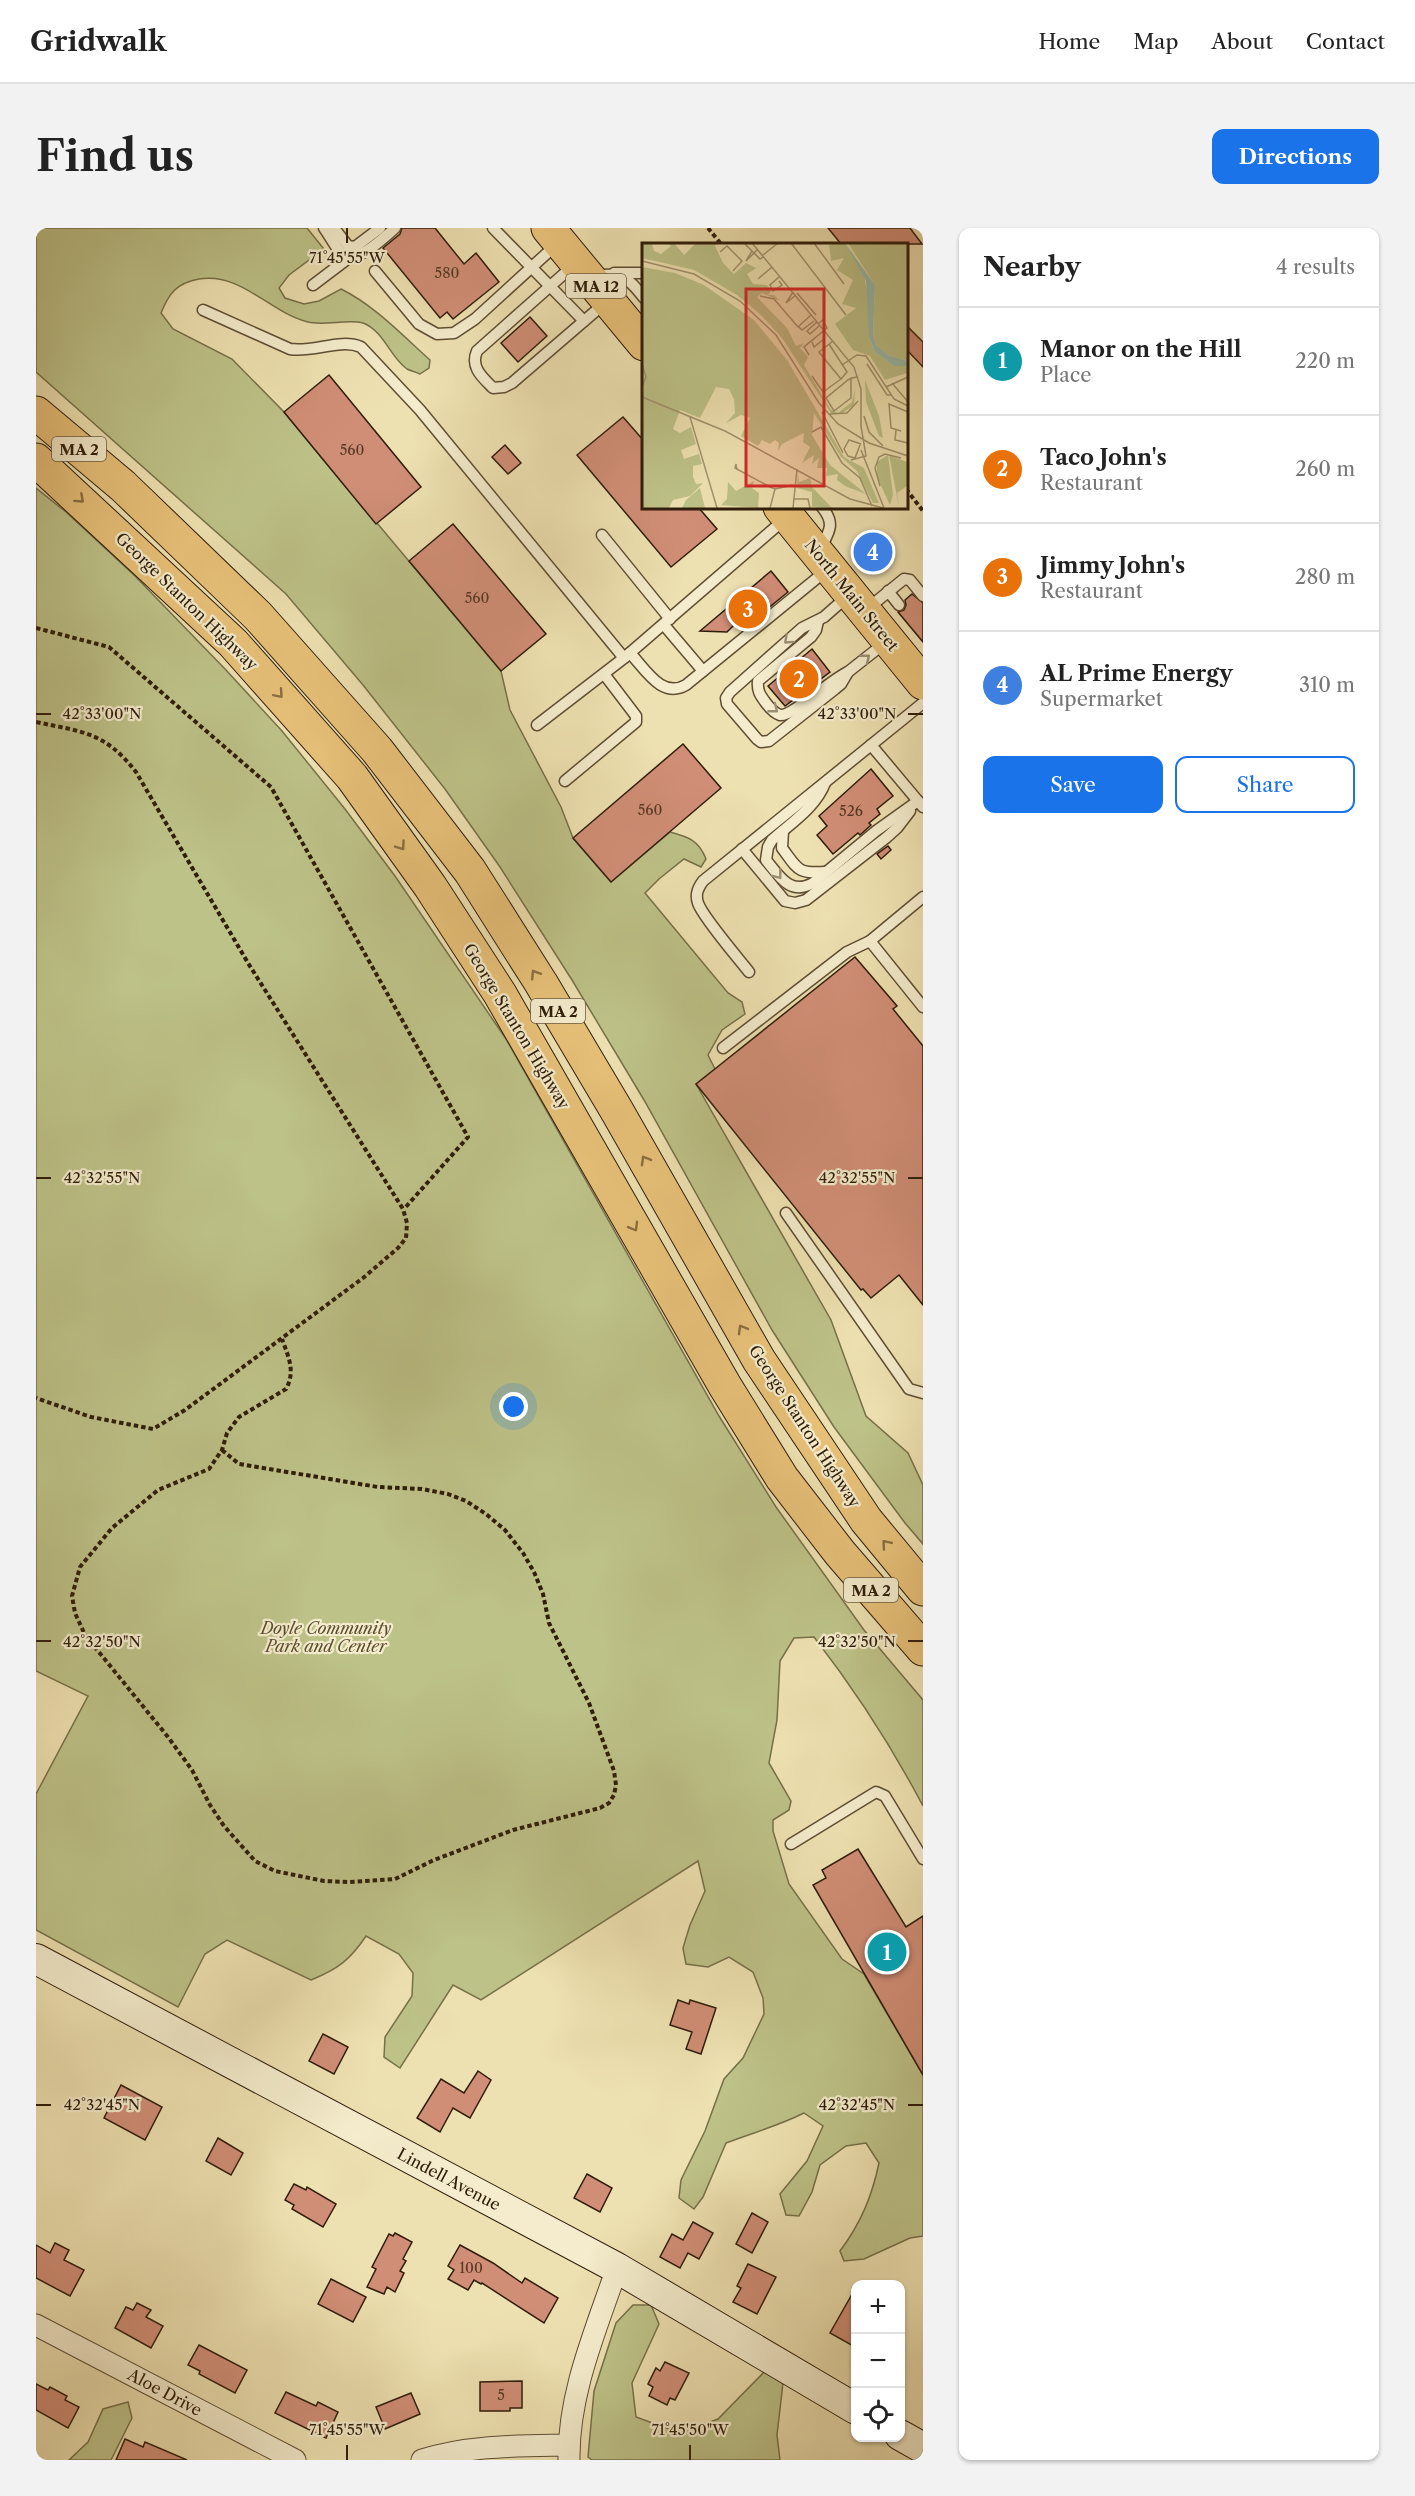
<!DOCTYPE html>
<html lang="en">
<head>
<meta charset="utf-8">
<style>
	body { margin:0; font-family:"Libre Caslon Text",serif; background:#f2f2f2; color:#222 }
	.controls { position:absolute; right:18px; bottom:18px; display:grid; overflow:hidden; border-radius:12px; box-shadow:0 2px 4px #0004 }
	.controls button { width:54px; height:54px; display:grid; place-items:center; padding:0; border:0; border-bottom:2px solid #e0e0e0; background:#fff; color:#222; font:30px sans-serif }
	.you { position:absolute; left:478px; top:1179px; width:21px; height:21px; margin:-15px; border:4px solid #fff; border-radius:50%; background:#1a73e8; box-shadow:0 0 0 9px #1a73e833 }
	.badge { display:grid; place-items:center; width:39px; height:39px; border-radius:50%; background:#1a73e8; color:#fff; font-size:20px; font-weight:700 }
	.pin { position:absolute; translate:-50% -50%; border:3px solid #fff; box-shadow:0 2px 6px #0006 }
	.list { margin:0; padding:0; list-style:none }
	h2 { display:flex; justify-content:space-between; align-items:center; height:78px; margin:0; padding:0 24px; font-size:26px }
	h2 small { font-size:20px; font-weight:400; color:#767676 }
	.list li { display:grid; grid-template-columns:39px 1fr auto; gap:18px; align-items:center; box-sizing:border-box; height:108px; padding:0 24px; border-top:2px solid #e0e0e0 }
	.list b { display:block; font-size:22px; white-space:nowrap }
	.list p { margin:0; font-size:20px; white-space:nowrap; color:#767676 }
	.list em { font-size:20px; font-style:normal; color:#767676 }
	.actions { display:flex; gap:12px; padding:18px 24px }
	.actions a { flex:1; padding:14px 0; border:2px solid #1a73e8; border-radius:12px; text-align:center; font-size:21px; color:#1a73e8 }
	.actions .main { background:#1a73e8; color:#fff }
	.icon { flex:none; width:33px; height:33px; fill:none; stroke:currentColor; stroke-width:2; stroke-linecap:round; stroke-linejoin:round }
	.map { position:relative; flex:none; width:887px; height:2232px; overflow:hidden; border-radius:12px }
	header { display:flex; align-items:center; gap:36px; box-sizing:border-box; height:84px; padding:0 30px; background:#fff; border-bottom:2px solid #e0e0e0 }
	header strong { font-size:28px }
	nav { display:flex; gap:33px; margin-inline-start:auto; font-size:21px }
	.intro { display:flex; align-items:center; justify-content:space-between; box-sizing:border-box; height:144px; padding:0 36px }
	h1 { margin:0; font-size:42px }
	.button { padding:15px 27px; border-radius:12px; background:#1a73e8; color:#fff; font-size:21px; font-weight:700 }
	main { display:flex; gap:36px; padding:0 36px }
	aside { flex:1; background:#fff; border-radius:12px; box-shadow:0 2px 4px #0004 }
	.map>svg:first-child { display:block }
</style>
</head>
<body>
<header>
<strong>Gridwalk</strong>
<nav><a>Home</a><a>Map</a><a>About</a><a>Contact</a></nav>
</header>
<div class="intro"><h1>Find us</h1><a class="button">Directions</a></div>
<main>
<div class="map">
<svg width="887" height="2232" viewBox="0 0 887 2232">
	<rect width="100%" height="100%" fill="#eee1b1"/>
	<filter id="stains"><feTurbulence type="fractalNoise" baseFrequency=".00333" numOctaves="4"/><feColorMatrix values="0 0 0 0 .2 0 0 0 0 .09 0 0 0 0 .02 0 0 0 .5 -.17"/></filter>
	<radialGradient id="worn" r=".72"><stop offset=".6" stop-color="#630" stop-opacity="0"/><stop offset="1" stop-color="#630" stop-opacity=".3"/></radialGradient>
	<g fill="#bdc288" stroke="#767049" stroke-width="1.5">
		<path d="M0,0H271L288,21L253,47L243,60L249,70L268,76L283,73L305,61C338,77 367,108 394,132L393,140L384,146C380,144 375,143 371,141C354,129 348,103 327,95C312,91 288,98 272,94C233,84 205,44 163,51C141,55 133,65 125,85L137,101L196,131L248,184L465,443L474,482L525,579L537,610L575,654L634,604C652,609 663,612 670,631L665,639L648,631L623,651L609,665L692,765L706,774L709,786L686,802L672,827L679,841L660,856L795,1092L830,1188L872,1225L887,1257V1316L869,1295L798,1199L736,1102L608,872L536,752L464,639L409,561L327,457L250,366L0,144Z"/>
		<path d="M0,260L30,284L98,347L190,442L246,503L309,581L359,648L470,811L683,1188L740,1279L828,1402L887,1472V1578C856,1519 819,1462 778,1409L758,1410L744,1433L741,1492L733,1535L755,1573L753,1582L737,1592V1603L753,1656L806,1731L828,1746L887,1847V2008L874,2010L828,2031L808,2033L804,2023C825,1995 836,1968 843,1935L830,1915L810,1918L784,1937L776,1964L763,1988L750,1987L744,1966L771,1933L787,1898L768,1885C742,1898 716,1905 690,1915L667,1969L658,1981L643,1970L645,1952L669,1903L688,1851L707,1830L728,1786L727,1770L717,1744L693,1729L672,1739L650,1736L647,1720L654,1697L669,1663L662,1633L445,1772L417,1757L364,1840L348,1829L349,1809L376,1768L377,1745L363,1726L330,1708C314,1732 302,1741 275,1752L191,1712L169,1726L142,1779L0,1702V1566L52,1468L0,1443Z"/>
		<path d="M597,2077H615L623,2096L596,2155L600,2189L644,2205L682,2191L732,2140L747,2155L741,2207L744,2232H556L552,2229L558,2163L580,2095Z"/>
		<path d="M92,2174L96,2190L75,2232H33L52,2214L67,2181Z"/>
	</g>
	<g fill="#d08e76" stroke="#2f1d0a" stroke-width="1.5">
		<path d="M366,0H399L428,36L440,25L463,54L417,91L411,84L404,90L347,20L364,6Z"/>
		<path d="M792,0H874L886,16H805Z"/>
		<path d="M494,89L511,108L482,134L465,115Z"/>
		<path d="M870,97L887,114V139L870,121Z"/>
		<path d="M293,147L385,259L340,296L248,184Z"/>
		<path d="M587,189L608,213V279H662L681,301L635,339L541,227Z"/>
		<path d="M469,217L485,235L472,246L456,229Z"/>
		<path d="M417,296L510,406L465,443L373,333Z"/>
		<path d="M837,305L856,324L837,342L819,323Z"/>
		<path d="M735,343L752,364L708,400L698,397L691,404L664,403Z"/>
		<path d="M876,366L887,375V414L862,384L868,382L870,377L869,372Z"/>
		<path d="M776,421L794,444L749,478L732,458Z"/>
		<path d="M647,516L685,560L575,654L537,610Z"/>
		<path d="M835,541L857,568L841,581L844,586L833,595L835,597L824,607L822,605L797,626L781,607L791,598L783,588Z"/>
		<path d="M852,618L855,622L845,631L841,626Z"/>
		<path d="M819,729L861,778L857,781L887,818V1077L863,1047L835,1070L827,1061L825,1062L660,856Z"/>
		<path d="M822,1621L870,1699L887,1688V1847L777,1657L790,1650L786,1642Z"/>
		<path d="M642,1772L653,1776L654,1772L680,1780L665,1826L650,1821L656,1804L634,1797Z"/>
		<path d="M287,1806L312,1819L298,1846L273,1833Z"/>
		<path d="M442,1843L455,1852L434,1890L417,1880L404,1904L381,1890L405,1851L428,1865Z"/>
		<path d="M85,1857L126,1879L109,1912L68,1890Z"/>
		<path d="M182,1910L207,1925L195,1947L170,1933Z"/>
		<path d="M551,1946L576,1960L564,1984L538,1970Z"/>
		<path d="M258,1956L270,1962L271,1959L300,1976L287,1999L256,1981L258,1977L249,1972Z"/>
		<path d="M716,1985L732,1994L716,2025L700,2016Z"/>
		<path d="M657,1994L677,2005L663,2031L652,2025L644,2040L624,2029L636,2006L647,2012Z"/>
		<path d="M359,2005L376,2014L367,2031L370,2033L364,2043L368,2045L359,2064L351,2059L348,2066L331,2059L340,2041L336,2039L353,2006L357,2008Z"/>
		<path d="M19,2015L33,2022L28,2032L48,2042L34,2068L0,2050V2017L14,2025Z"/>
		<path d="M424,2017L457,2035L486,2055L489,2050L522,2070L508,2095L446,2055L445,2056L438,2052L432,2062L412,2051L418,2042L412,2038Z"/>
		<path d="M712,2036L740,2049L721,2086L697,2074L705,2060L701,2058Z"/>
		<path d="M295,2051L330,2069L317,2094L282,2076Z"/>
		<path d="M819,2061V2119L794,2105Z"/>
		<path d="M101,2075L115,2082L110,2089L127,2098L115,2120L79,2100L90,2079L97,2082Z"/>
		<path d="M163,2117L211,2142L199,2165L163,2146L164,2143L152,2137Z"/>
		<path d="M629,2134L653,2145L639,2172L634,2170L631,2177L613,2168L617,2159L612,2156L620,2140L624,2143Z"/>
		<path d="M486,2153V2180H474V2183H444V2154Z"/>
		<path d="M0,2156L12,2162L14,2159L31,2168L29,2172L43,2179L32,2200L0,2182Z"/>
		<path d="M250,2164L280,2178L282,2174L302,2184L290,2210L239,2185Z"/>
		<path d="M375,2165L384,2186L349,2201L340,2179Z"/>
		<path d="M89,2211L107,2219L109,2214L151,2232H80Z"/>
	</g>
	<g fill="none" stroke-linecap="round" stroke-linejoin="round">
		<defs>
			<g id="lane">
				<path d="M288,0C294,8 300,21 307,27C320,37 350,8 359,0"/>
				<path d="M298,0L312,18L319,19L344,0"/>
				<path d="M457,0L548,93"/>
				<path d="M538,37L441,123C434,139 446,149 457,160L468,159L476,155L569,75"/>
				<path d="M339,43L383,96L401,106L418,105L439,91L520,17"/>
				<path d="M578,45H608"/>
				<path d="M558,48C586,44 591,48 608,70"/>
				<path d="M277,57L314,29"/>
				<path d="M167,82L254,121C277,125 304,110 325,119L384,182L588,430L749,291"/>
				<path d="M566,307L634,391"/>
				<path d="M784,321C793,304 800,296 786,279"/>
				<path d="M852,363L863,377"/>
				<path d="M813,367L788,389L766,400L694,464L690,470L691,476L721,511L725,514L733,513L799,461L805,456L812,444L850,414"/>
				<path d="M831,381L868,351L874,352L887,368"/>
				<path d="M782,393L780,402L775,409L722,453C721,463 724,467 730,475C733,479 738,485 744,487C756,489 795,451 812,444"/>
				<path d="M628,397L667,443"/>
				<path d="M594,425C610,442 626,471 650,457L791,342"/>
				<path d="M501,497L588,430"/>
				<path d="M835,517L887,579"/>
				<path d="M529,553L600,494V488L568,446"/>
				<path d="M789,555C780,579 755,595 736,612L732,619L730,632C743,648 754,668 777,655L840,603L882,573"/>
				<path d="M747,603L746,620C762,641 761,646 789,644"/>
				<path d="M706,621L749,673L759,675L770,672L851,609L861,600L874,583"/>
				<path d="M887,669L834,713L887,779"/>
				<path d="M713,744C702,730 666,688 662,675C659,666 662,660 667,653L887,475"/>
				<path d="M687,820L811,724L834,713"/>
				<path d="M750,985L873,1161L887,1165"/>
				<path d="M755,1616L840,1564L849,1568L887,1631"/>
			</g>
			<g id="street">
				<path d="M0,2097L259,2232"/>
				<path d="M386,2232C434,2217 483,2218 533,2217"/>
				<path d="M533,2232C532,2165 560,2102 581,2040"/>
			</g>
			<g id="secondary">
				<path d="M0,1731L581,2040L820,2181"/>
				<path d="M864,2207L887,2220"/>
			</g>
			<g id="highway">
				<path d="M512,0L608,116"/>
				<path d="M0,185L87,258L222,388L341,522L434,643L505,755L581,883L723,1132L830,1292L887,1361"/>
				<path d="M0,232L197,415L316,549L394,658L464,766L689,1158L746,1250L804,1325L887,1421"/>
				<path d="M744,279L887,455"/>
			</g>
		</defs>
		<use href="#lane" stroke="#5f4e34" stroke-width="13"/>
		<use href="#street" stroke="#5f4e34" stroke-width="23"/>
		<use href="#secondary" stroke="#2f1d0a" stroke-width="32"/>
		<use href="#highway" stroke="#2f1d0a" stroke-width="35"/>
		<g stroke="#2f1d0a" stroke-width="4" stroke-dasharray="4.5 3" stroke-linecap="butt">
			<path d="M672,0L685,16"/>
			<path d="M870,261L887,283"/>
			<path d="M0,400L73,419L235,559L432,909L368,981"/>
			<path d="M0,494C47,504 69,504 100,544L212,735L367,981L371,995L370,1010L362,1020L327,1050L149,1182L117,1201L55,1189L0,1170"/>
			<path d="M186,1222L203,1236L342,1259L386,1261L412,1266L430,1273L450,1286L469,1302L487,1325L498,1344L507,1366L513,1395L553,1475L578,1543L580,1557L578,1567L573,1575L564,1580L477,1602L398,1632L359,1651L313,1654L288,1653L239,1643L219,1633L188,1598L174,1577L156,1542L132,1509L49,1407L39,1385L36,1368L44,1339L76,1300L122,1262L173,1241L186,1222L191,1205L203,1189L250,1161C260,1143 252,1128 246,1111"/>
		</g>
		<use href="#lane" stroke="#f4eccc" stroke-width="10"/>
		<use href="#street" stroke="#f4eccc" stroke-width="21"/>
		<use href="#secondary" stroke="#f4eccc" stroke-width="30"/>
		<use href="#highway" stroke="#e7c078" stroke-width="33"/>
	</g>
	<defs><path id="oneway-chevron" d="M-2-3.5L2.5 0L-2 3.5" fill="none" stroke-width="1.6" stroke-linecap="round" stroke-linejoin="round" transform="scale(1.5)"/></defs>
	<g stroke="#8b6e41">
		<use href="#oneway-chevron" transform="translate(44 271) rotate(42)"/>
		<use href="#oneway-chevron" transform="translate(243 466) rotate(49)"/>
		<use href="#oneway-chevron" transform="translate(365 618) rotate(55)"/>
		<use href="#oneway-chevron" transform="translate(499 746) rotate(-122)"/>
		<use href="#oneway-chevron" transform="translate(609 932) rotate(-120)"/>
		<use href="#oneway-chevron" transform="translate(598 999) rotate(60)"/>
		<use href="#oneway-chevron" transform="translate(706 1101) rotate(-120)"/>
		<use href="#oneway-chevron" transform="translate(850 1316) rotate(-130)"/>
	</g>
	<g stroke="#9b8f75">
		<use href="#oneway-chevron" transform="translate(752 412) rotate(138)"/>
		<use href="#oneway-chevron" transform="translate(830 430) rotate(-39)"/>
		<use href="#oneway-chevron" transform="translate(738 481) rotate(38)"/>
		<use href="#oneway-chevron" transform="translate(742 647) rotate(52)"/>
	</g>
	<path fill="none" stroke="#2f1d0a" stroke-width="2" d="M311,0V15M0,486H15M872,486H887M0,950H15M872,950H887M0,1413H15M872,1413H887M0,1877H15M872,1877H887M311,2217V2232M654,2217V2232"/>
	<g text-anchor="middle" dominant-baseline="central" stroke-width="4.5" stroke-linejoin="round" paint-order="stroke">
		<g font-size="14" fill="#573925">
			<text x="411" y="45">580</text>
			<text x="316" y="222">560</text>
			<text x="441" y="370">560</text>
			<text x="614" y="582">560</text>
			<text x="815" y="583">526</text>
			<text x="435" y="2040">100</text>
			<text x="465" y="2167">5</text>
		</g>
		<g fill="#f4eccc" stroke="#6a5b44" stroke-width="1.5">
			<rect x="530" y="46" width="60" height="24" rx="4.5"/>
			<rect x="16" y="209" width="54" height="24" rx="4.5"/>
			<rect x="495" y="771" width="54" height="24" rx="4.5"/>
			<rect x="808" y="1350" width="54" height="24" rx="4.5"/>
		</g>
		<g font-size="15" font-weight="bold" fill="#2f1d0a">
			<text x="560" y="58">MA 12</text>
			<text x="43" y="221">MA 2</text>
			<text x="522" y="783">MA 2</text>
			<text x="835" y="1362">MA 2</text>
		</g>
		<g font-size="16" fill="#2f1d0a" stroke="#f4eccc">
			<text transform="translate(816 367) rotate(51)">North Main Street</text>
			<text transform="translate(151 373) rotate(44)">George Stanton Highway</text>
			<text transform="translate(481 798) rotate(59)">George Stanton Highway</text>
			<text transform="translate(769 1198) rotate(57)">George Stanton Highway</text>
			<text transform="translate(413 1951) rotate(28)">Lindell Avenue</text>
			<text transform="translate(129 2164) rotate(28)">Aloe Drive</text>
		</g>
		<g font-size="16" font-style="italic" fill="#5a4f30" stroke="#f4eccc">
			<text x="290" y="1400">Doyle Community<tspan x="290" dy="18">Park and Center</tspan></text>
		</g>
	</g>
	<g transform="translate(606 15)">
		<rect width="266" height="266" fill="#eee1b1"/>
		<path d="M0,0H10L12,8L19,11L29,3L26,0H32L42,12L54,0H76L73,3L81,20L92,31L104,20L114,25L124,19L105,31L111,41L125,42L129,48L126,52H132L138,58L120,50L115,54L145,85L154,103L162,100L158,105L166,114L162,122L189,167L196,170L210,159L213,146L212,162L199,171L189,170L140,95L119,72L95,52L52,27L0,15ZM187,0H203L222,33L228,64L227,94L233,109L252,123H265V130L243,137L228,113L211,107L193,81L214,65L200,61L211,37L195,27L202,15L189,18ZM206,0H265V118L246,112L234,102L231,91L233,42ZM0,24L33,30L62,42L112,77L145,117L202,214L222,225L237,260H231L215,228L199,214L172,170L170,192L188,222L224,251L203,243L195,237L196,231L184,233L185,225H175L177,215L170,221L172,212L160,220L168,204L161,199L162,190L140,201L136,208L137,200L133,197L128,201L120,197L116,203L99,193L108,175L99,172L84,180L93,170L92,156L87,146L74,144L58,175L38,167L31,186L38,190L49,184L54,201L39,207L42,216L57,211L60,221L51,223V234L54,241L61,240L48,253L31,257L27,265H0ZM223,137L237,173L241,195L237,193L224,159ZM246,212L251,252L248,262L235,234V219ZM247,212L265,219V243L255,250L257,264ZM156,229L157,239L168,235L170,244L190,265L170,264V249L155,245ZM112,238L110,245L117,250L116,265L79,262L85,256L86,239L94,248ZM58,245L63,265H40L44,257Z" fill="#bdc288"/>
		<path d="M203,0L233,42L231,91L234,102L246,112L265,118V123H252L233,109L227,94L224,38Z" fill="#99bdad"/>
		<path fill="none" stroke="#a2936e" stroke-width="1.5" d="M102,0L118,16L121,14M110,0L212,124L219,146V183L224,213L209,217M149,0L204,72M172,0L202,41M110,8L104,18L115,7M78,9L85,3L100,18L91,28M121,12L136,0M0,18L52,31L98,58L134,92L177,160L196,181L227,200L266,213M116,36L130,24M137,38L140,42L131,48L128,42L137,34M151,49L144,60L154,52M155,50L174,72M118,53L132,56L156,84L169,72M175,79L165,88L168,91L177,83M156,83L160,87L172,78M170,99L172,104L182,96M187,101L205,129L199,136L177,109L186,102L191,98M167,112L162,104L185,85L181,77L177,80M0,121L4,134L0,144M225,121L245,152H249M200,122L215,112L224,113L252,156L266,163M170,133L181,149L199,136M209,135V155L192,168L184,155L206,137L208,136L209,135H210L215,134M250,140L266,159M244,144L266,134M0,154L83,188L208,256L241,265M180,169L201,210M188,171L205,170L216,158M222,173L227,189L241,203M48,174L75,265M254,187L253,197L266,200M259,188L249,185L247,161L266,169M170,189L179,184L200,220L218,235L230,263M218,202L213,215L206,213L202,206L207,197L219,201M219,207L242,265M95,227L94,221L93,225L128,244L133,246M238,243L233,225L237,214L243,211L259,215M151,256H166L168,265M128,265L133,246L151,242M151,265L155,226"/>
		<path fill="#d62828" fill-opacity="0.15" stroke="#d62828" stroke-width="3" d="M104,46H182V243H104Z"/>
		<rect width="266" height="266" fill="none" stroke="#2f1d0a" stroke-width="3"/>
	</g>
	<g font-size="15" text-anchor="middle" fill="#2f1d0a" stroke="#f4eccc" stroke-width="4.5" stroke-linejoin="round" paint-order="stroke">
		<text x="311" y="35">71°45'55"W</text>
		<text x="66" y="491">42°33'00"N</text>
		<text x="821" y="491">42°33'00"N</text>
		<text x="66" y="955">42°32'55"N</text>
		<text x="821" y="955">42°32'55"N</text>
		<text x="66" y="1419">42°32'50"N</text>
		<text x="821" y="1419">42°32'50"N</text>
		<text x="66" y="1882">42°32'45"N</text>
		<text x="821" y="1882">42°32'45"N</text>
		<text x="311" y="2207">71°45'55"W</text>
		<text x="654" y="2207">71°45'50"W</text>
	</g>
	<rect width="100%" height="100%" filter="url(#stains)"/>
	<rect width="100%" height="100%" fill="url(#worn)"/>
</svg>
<div class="controls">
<button>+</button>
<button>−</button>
<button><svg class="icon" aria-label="locate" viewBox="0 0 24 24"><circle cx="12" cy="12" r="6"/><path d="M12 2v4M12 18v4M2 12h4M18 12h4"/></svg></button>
</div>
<div class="you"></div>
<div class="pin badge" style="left:851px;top:1724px;background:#0f9aa8">1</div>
<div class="pin badge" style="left:763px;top:451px;background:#e8710a">2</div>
<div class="pin badge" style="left:712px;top:381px;background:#e8710a">3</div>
<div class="pin badge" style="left:837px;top:324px;background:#3f7fe0">4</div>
</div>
<aside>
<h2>Nearby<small>4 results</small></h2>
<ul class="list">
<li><span class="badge" style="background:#0f9aa8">1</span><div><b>Manor on the Hill</b><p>Place</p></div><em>220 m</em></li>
<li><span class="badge" style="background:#e8710a">2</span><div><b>Taco John's</b><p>Restaurant</p></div><em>260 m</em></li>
<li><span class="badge" style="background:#e8710a">3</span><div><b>Jimmy John's</b><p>Restaurant</p></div><em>280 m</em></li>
<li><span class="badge" style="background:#3f7fe0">4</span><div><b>AL Prime Energy</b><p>Supermarket</p></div><em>310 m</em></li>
</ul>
<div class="actions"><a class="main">Save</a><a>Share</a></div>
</aside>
</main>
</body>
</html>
